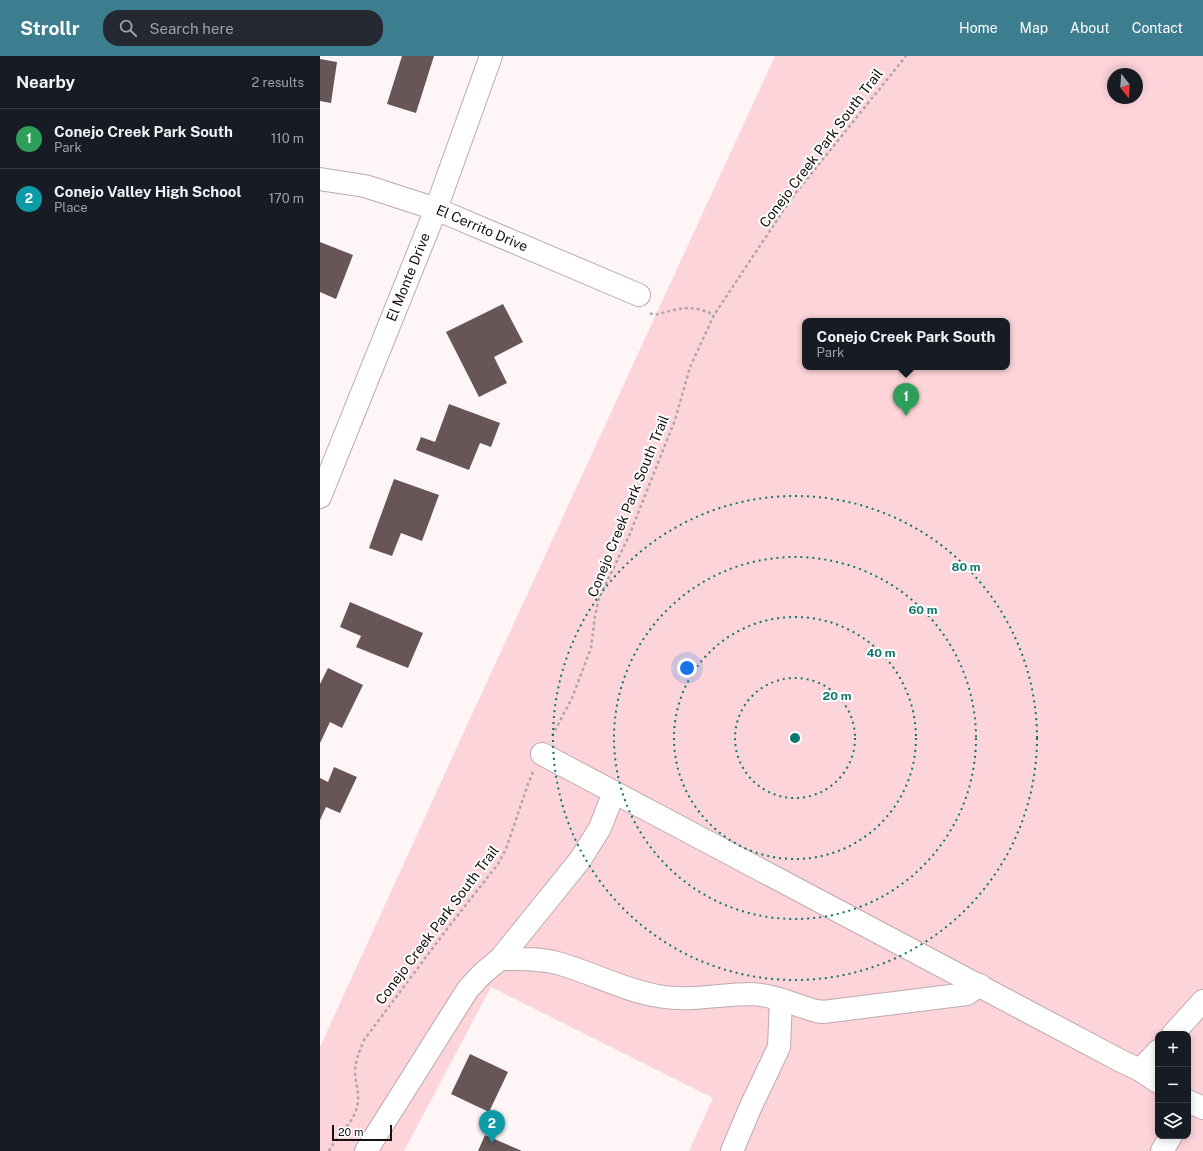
<!DOCTYPE html>
<html lang="en">
<head>
<meta charset="utf-8">
<style>
	body { margin:0; font-family:"Public Sans",sans-serif; background:#242831; color:#f1f3f6 }
	.controls { position:absolute; right:12px; bottom:12px; display:grid; overflow:hidden; border-radius:8px; box-shadow:0 2px 10px #0003 }
	.controls button { width:36px; height:36px; display:grid; place-items:center; padding:0; border:0; border-bottom:1px solid #363941; background:#171b24; color:#f1f3f6; font:20px sans-serif }
	.compass { position:absolute; left:787px; top:12px; width:36px; height:36px; border-radius:50%; background:#171b24; box-shadow:0 2px 10px #0003; rotate:163deg }
	.scale { position:absolute; left:12px; bottom:10px; width:60px; box-sizing:border-box; padding-left:4px; border:2px solid #181112; border-top:0; font-size:11px; line-height:14px; white-space:nowrap; color:#181112; -webkit-text-stroke:3px #fff; paint-order:stroke }
	.you { position:absolute; left:367px; top:612px; width:14px; height:14px; margin:-10px; border:3px solid #fff; border-radius:50%; background:#1a73e8; box-shadow:0 0 0 6px #1a73e833 }
	.badge { display:grid; place-items:center; width:26px; height:26px; border-radius:50%; background:#3c7d90; color:#fff; font-size:13px; font-weight:700 }
	.pin { position:absolute; translate:-50% -33px; filter:drop-shadow(0 1px 2px #0008) }
	.pin::after { content:''; position:absolute; top:21px; width:14px; height:12px; background:inherit; clip-path:polygon(0 0,100% 0,50% 100%) }
	.popup { position:absolute; left:482px; top:262px; width:208px; height:52px; box-sizing:border-box; display:grid; place-content:center; border-radius:8px; background:#171b24; filter:drop-shadow(0 1px 3px #0005); font-size:13px; white-space:nowrap; color:#9ea1a6 }
	.popup b { font-size:15px; color:#f1f3f6 }
	.popup::after { content:''; position:absolute; left:50%; top:100%; margin-left:-8px; border:8px solid transparent; border-top-color:#171b24 }
	.list { margin:0; padding:0; list-style:none }
	h2 { display:flex; justify-content:space-between; align-items:center; height:52px; margin:0; padding:0 16px; font-size:17px }
	h2 small { font-size:13px; font-weight:400; color:#9ea1a6 }
	.list li { display:grid; grid-template-columns:26px 1fr auto; gap:12px; align-items:center; box-sizing:border-box; height:60px; padding:0 16px; border-top:1px solid #363941 }
	.list b { display:block; font-size:15px; white-space:nowrap }
	.list p { margin:0; font-size:13px; white-space:nowrap; color:#9ea1a6 }
	.list em { font-size:13px; font-style:normal; color:#9ea1a6 }
	.icon { flex:none; width:22px; height:22px; fill:none; stroke:currentColor; stroke-width:2; stroke-linecap:round; stroke-linejoin:round }
	.map { position:relative; flex:none; width:883px; height:1095px; overflow:hidden }
	header { display:flex; align-items:center; gap:24px; box-sizing:border-box; height:56px; padding:0 20px; background:#3c7d90; color:#fff }
	header strong { font-size:19px }
	nav { display:flex; gap:22px; margin-inline-start:auto; font-size:14px }
	.search { width:280px; height:36px; background:#242831; display:flex; align-items:center; gap:10px; box-sizing:border-box; padding:0 14px; border-radius:16px; color:#9ea1a6; font-size:15px }
	main { display:flex }
	aside { flex:1; background:#171b24 }
	.map>svg:first-child { display:block }
</style>
</head>
<body>
<header>
<strong>Strollr</strong>
<div class="search"><svg class="icon" aria-label="search" viewBox="0 0 24 24"><circle cx="10" cy="10" r="6"/><path d="M15 15l6 6"/></svg>Search here</div>
<nav><a>Home</a><a>Map</a><a>About</a><a>Contact</a></nav>
</header>
<main>
<aside>
<h2>Nearby<small>2 results</small></h2>
<ul class="list">
<li><span class="badge" style="background:#2e9e5b">1</span><div><b>Conejo Creek Park South</b><p>Park</p></div><em>110 m</em></li>
<li><span class="badge" style="background:#0f9aa8">2</span><div><b>Conejo Valley High School</b><p>Place</p></div><em>170 m</em></li>
</ul>
</aside>
<div class="map">
<svg width="883" height="1095" viewBox="0 0 883 1095">
	<rect width="100%" height="100%" fill="#fef5f6"/>
	<path fill="#fdd4d9" fill-rule="evenodd" d="M455,0H883V1095H369L393,1042L171,931L84,1095H0V991L143,678ZM793,18H817V42H793ZM485,265H687V311H485ZM838,978H868V1080H838Z"/>
	<g fill="#675558">
		<path d="M82,0H114L96,57L67,48Z"/>
		<path d="M0,3L17,6L11,47L0,45Z"/>
		<path d="M0,186L33,199L16,243L0,236Z"/>
		<path d="M183,248L203,286L174,301L187,327L159,341L126,276Z"/>
		<path d="M129,348L180,367L171,391L160,387L149,414L96,394L101,381L115,386Z"/>
		<path d="M74,423L119,439L102,485L81,477L72,500L49,492Z"/>
		<path d="M30,546L103,577L88,612L36,591L41,580L20,571Z"/>
		<path d="M8,612L43,629L22,672L10,666L0,687V628Z"/>
		<path d="M14,711L37,721L20,757L6,751L0,764V722L8,726Z"/>
		<path d="M150,998L188,1016L169,1056L131,1038Z"/>
		<path d="M165,1079L202,1095H158Z"/>
	</g>
	<g fill="none" stroke-linecap="round" stroke-linejoin="round">
		<defs>
			<g id="minor">
				<path d="M0,123L45,130L116,153L319,239"/>
				<path d="M0,441L116,153L171,0"/>
				<path d="M222,698L801,1005L820,1014L838,1026"/>
				<path d="M180,903C199,903 218,902 237,907C271,916 302,934 338,940C369,946 400,938 432,938C454,939 475,949 496,955L503,956L647,938L660,929"/>
				<path d="M853,978L883,945"/>
				<path d="M820,1014L838,995"/>
				<path d="M868,1045L883,1052"/>
				<path d="M46,1095L148,933L163,917L180,903L260,804L280,772L294,736"/>
				<path d="M412,1095L431,1050L459,991L461,944"/>
				<path d="M842,1095L851,1080"/>
			</g>
		</defs>
		<use href="#minor" stroke="#bea9ac" stroke-width="24"/>
		<g stroke="#aea6a7" stroke-width="2.5" stroke-dasharray="3 3" stroke-linecap="butt">
			<path d="M330,257L334,259C359,253 370,247 394,259"/>
			<path d="M232,680L252,642L271,592L275,560L279,542L309,480L355,364L370,311L394,259L471,143L586,0"/>
			<path d="M9,1095C17,1079 33,1068 37,1051C40,1039 36,1029 35,1017C35,1005 39,996 44,984L127,873L178,808L186,793L208,728L213,716"/>
		</g>
		<use href="#minor" stroke="#fff" stroke-width="22"/>
	</g>
	<g fill="none" stroke="#0f766e" stroke-width="2" stroke-dasharray="2 4">
		<circle cx="475" cy="682" r="60"/>
		<circle cx="475" cy="682" r="121"/>
		<circle cx="475" cy="682" r="181"/>
		<circle cx="475" cy="682" r="242"/>
	</g>
	<g text-anchor="middle" dominant-baseline="central" stroke-width="4" stroke-linejoin="round" paint-order="stroke">
		<g font-size="14" fill="#181112" stroke="#fff">
			<text transform="translate(501 92) rotate(-53)">Conejo Creek Park South Trail</text>
			<text transform="translate(162 172) rotate(23)">El Cerrito Drive</text>
			<text transform="translate(88 221) rotate(-68)">El Monte Drive</text>
			<text transform="translate(308 450) rotate(-68)">Conejo Creek Park South Trail</text>
			<text transform="translate(117 869) rotate(-53)">Conejo Creek Park South Trail</text>
		</g>
	</g>
	<circle cx="475" cy="682" r="6" fill="#0f766e" stroke="#fff" stroke-width="2"/>
	<g font-size="12" text-anchor="middle" font-weight="bold" fill="#0f766e" stroke="#fff" stroke-width="4" stroke-linejoin="round" paint-order="stroke">
		<text x="646" y="515">80 m</text>
		<text x="603" y="558">60 m</text>
		<text x="561" y="601">40 m</text>
		<text x="517" y="644">20 m</text>
	</g>
</svg>
<div class="controls">
<button>+</button>
<button>−</button>
<button><svg class="icon" aria-label="layers" viewBox="0 0 24 24"><path d="M12 4l9 5-9 5-9-5zM3 14l9 5 9-5"/></svg></button>
</div>
<svg class="compass" viewBox="-18 -18 36 36"><path d="M0-13l5 13h-10z" fill="#e53935"/><path d="M0 13l5-13h-10z" fill="#9ea1a6"/></svg>
<div class="scale">20 m</div>
<div class="you"></div>
<div class="pin badge" style="left:586px;top:360px;background:#2e9e5b">1</div>
<div class="popup"><b>Conejo Creek Park South</b>Park</div>
<div class="pin badge" style="left:172px;top:1087px;background:#0f9aa8">2</div>
</div>
</main>
</body>
</html>
